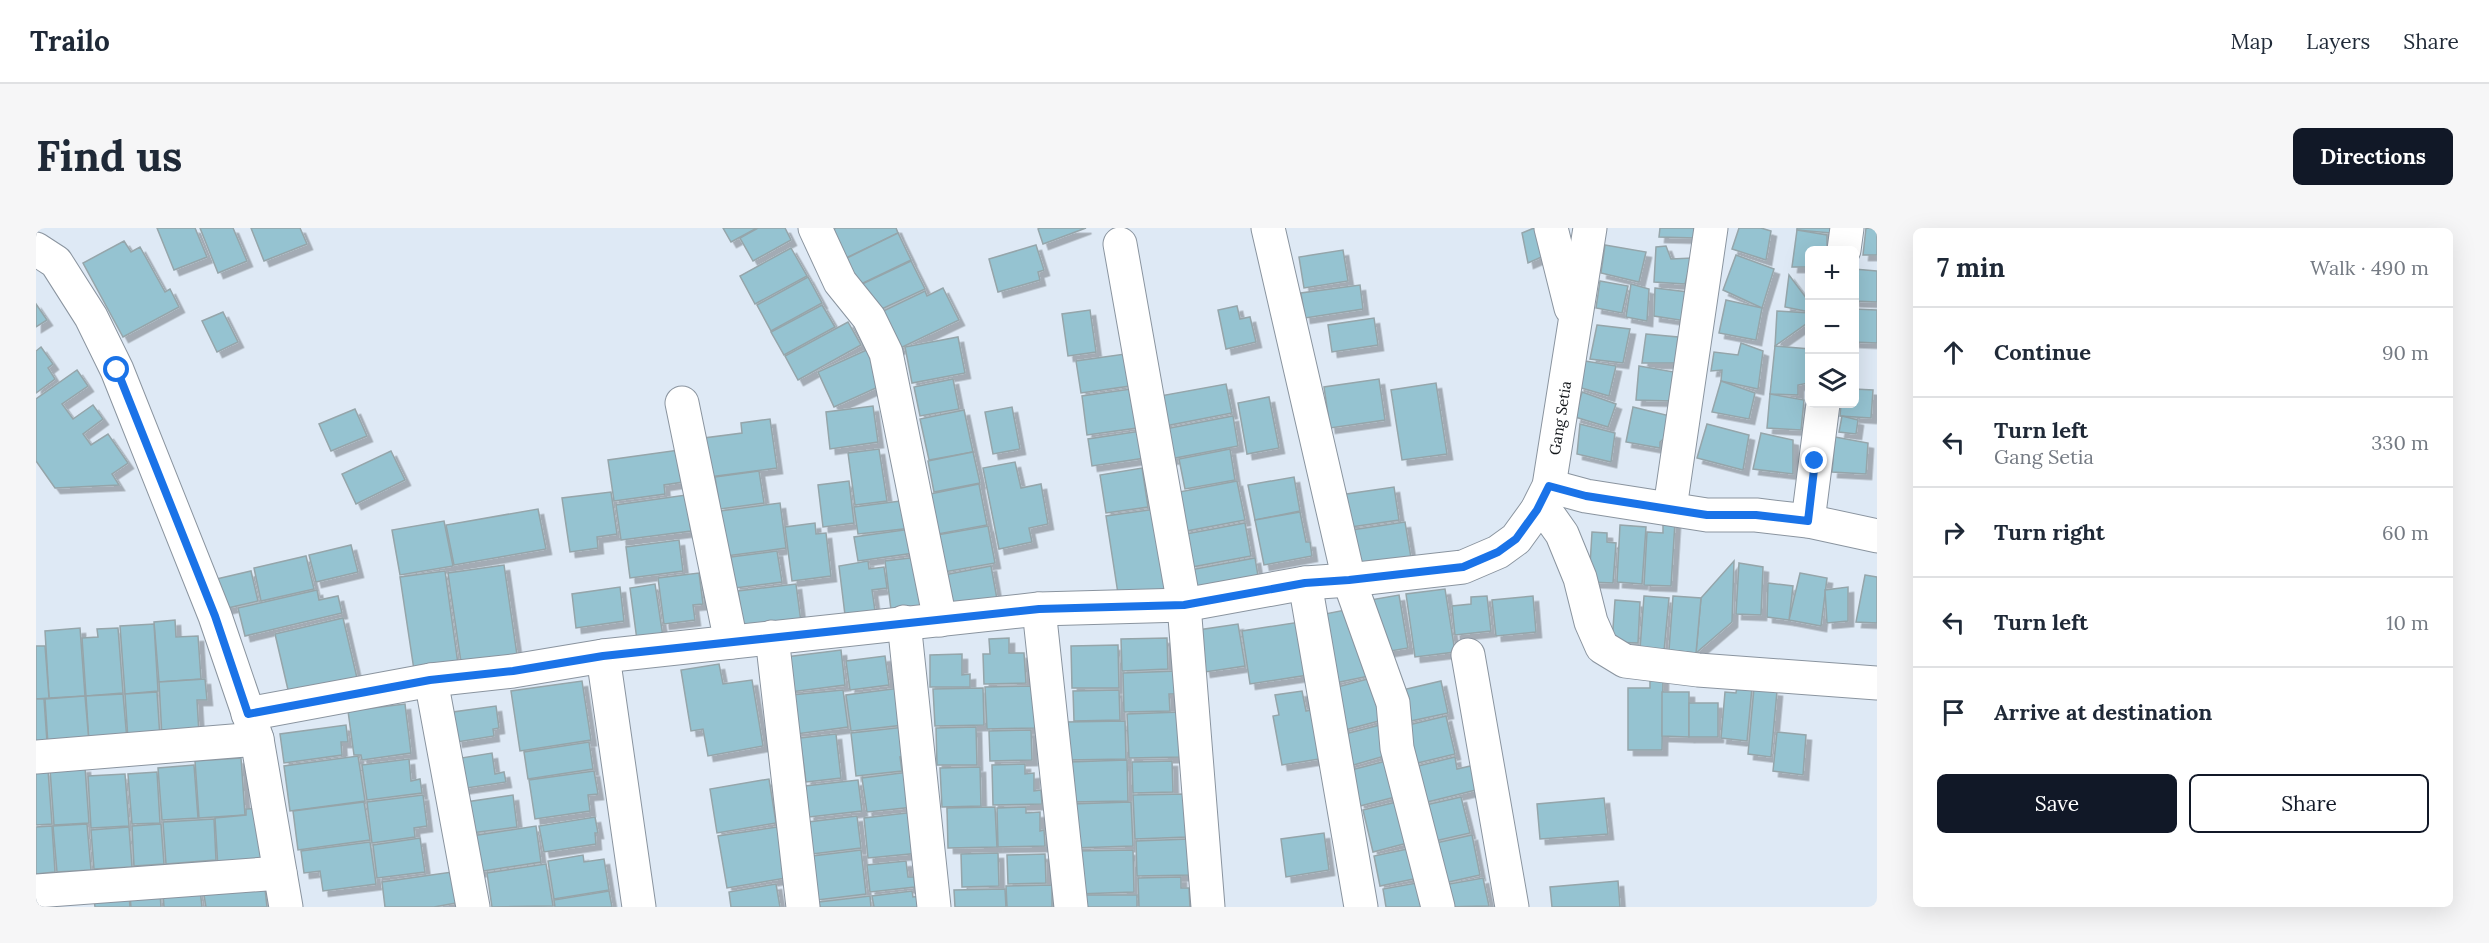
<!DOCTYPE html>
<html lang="en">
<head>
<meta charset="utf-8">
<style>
	body { margin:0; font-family:Lora,serif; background:#f6f6f7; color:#1f2937 }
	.controls { position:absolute; right:18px; top:18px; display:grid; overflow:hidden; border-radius:9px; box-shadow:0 6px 24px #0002 }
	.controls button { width:54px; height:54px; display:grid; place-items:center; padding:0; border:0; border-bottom:2px solid #e0e1e3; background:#fff; color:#1f2937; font:30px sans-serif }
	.stop { position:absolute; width:18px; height:18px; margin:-14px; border:4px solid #1a73e8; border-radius:50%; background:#fff }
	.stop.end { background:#1a73e8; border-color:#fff; box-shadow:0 2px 6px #0008 }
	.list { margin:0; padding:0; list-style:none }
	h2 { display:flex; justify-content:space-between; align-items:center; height:78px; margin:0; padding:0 24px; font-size:26px }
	h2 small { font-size:20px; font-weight:400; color:#747a83 }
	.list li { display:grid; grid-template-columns:39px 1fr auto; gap:18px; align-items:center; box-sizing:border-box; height:90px; padding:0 24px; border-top:2px solid #e0e1e3 }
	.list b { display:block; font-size:22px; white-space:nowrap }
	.list p { margin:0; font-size:20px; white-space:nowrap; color:#747a83 }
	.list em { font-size:20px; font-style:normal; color:#747a83 }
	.actions { display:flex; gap:12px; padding:18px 24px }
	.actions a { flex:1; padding:14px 0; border:2px solid #111827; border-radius:9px; text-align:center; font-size:21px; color:#111827 }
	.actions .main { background:#111827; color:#fff }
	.icon { flex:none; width:33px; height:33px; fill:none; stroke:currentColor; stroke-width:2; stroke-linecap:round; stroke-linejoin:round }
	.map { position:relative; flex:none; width:1841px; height:679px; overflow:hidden; border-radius:9px }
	header { display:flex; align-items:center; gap:36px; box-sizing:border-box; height:84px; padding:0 30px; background:#fff; border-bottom:2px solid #e0e1e3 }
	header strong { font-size:28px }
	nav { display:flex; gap:33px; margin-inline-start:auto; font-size:21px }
	.intro { display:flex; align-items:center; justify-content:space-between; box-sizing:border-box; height:144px; padding:0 36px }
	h1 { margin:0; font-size:42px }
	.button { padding:15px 27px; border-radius:9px; background:#111827; color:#fff; font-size:21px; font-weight:700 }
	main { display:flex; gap:36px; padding:0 36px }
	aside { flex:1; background:#fff; border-radius:9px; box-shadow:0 6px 24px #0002 }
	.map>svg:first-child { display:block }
</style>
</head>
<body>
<header>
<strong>Trailo</strong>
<nav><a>Map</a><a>Layers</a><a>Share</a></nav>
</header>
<div class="intro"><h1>Find us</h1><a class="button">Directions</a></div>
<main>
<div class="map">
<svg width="1841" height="679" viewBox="0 0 1841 679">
	<defs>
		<filter id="shadow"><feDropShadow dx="5.5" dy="5.5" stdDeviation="0" flood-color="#0004"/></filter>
	</defs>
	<rect width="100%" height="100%" fill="#dee9f5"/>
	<g fill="#95c3d1" stroke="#95a5aa" stroke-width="1.5" filter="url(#shadow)">
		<path d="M121,0H159L171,29L138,42Z"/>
		<path d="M164,0H197L211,33L182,45Z"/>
		<path d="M215,0H264L271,16L228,33Z"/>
		<path d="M687,0H721L695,14Z"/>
		<path d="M722,0H749L755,12L717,33L704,10Z"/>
		<path d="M800,0H860L862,5L810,30L797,2Z"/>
		<path d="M1004,0H1050L1007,16L1002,1Z"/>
		<path d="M1498,0H1512L1519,23L1492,35L1486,5Z"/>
		<path d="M1624,0H1661L1660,10L1623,9Z"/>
		<path d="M1703,0H1725L1735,3L1730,32L1696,21Z"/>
		<path d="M1761,0H1796L1795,5L1761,2Z"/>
		<path d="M1830,0L1841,1V27H1827Z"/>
		<path d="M1761,2L1791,7V22H1774V39H1756Z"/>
		<path d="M862,5L875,32L823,57L811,30Z"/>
		<path d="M88,13L95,24L104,19L129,64L134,61L143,79L87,109L47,35Z"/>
		<path d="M1000,17L1008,42L1002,44L1004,52L962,64L953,31Z"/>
		<path d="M1569,17L1610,24L1603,54L1565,45Z"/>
		<path d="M1630,18L1635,31L1656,30L1649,56L1618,54L1620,19Z"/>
		<path d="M755,20L771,48L719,76L704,48Z"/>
		<path d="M1307,22L1312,53L1268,60L1263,29Z"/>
		<path d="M1700,27L1738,41L1726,80L1687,62Z"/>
		<path d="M875,33L889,61L837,85L824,57Z"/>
		<path d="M1818,41L1841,43V74L1818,73Z"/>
		<path d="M1753,47L1774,75V84L1749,79Z"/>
		<path d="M772,49L786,75L735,103L721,77Z"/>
		<path d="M1564,53L1592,58L1586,85L1560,80Z"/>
		<path d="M1595,56L1613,61L1611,93L1590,89Z"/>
		<path d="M1324,57L1327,81L1269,90L1265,65Z"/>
		<path d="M907,60L923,92L856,124L839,87L889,63L891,68Z"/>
		<path d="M1619,60L1652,64L1650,93L1618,88Z"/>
		<path d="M1690,72L1726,80L1720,112L1683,105Z"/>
		<path d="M0,76L11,92L0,99Z"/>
		<path d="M786,77L799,99L748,127L735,104Z"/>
		<path d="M1201,78L1204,91L1214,89L1220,114L1190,121L1182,82Z"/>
		<path d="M1818,81L1841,82V115L1818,114Z"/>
		<path d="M1054,82L1060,124L1032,128L1026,86Z"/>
		<path d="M1741,83L1774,85V93L1739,118Z"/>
		<path d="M187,84L202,114L181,124L166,93Z"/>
		<path d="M1338,90L1342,117L1296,124L1292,97Z"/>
		<path d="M812,94L825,117L762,152L749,128Z"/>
		<path d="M1561,97L1594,101L1587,135L1554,131Z"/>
		<path d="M1610,106L1642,109L1639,135H1606Z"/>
		<path d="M922,109L929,145L876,155L869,119Z"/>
		<path d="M1705,115L1727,123L1722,161L1685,153L1686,142L1675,143L1678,124L1702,127Z"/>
		<path d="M1739,118L1774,121L1772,155L1762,157V167L1734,166Z"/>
		<path d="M5,119L17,136L12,140L19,151L0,165V123Z"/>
		<path d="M835,120L851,155L798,179L782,144Z"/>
		<path d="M1089,126L1094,158L1045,165L1040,133Z"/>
		<path d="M1549,133L1580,138L1573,168L1542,159Z"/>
		<path d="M1603,138L1638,144L1636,173L1600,172Z"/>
		<path d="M41,142L52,158L26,176L37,191L57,177L67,191L47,206L55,217L72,206L92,235L76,246L83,257L19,260L0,233V171Z"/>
		<path d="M917,151L923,181L884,188L878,159Z"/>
		<path d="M1343,151L1349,192L1294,200L1288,159Z"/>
		<path d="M1685,153L1719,165L1713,191L1676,184Z"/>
		<path d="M1400,155L1411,226L1366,232L1355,162Z"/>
		<path d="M1190,156L1196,185L1129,198L1124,168Z"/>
		<path d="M1095,161L1101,200L1051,207L1046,168Z"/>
		<path d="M1818,161L1837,162L1835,190L1804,188L1805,176H1818Z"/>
		<path d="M1546,164L1580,176L1572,199L1539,189Z"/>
		<path d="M1734,166L1768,172L1765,202L1731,200Z"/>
		<path d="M1233,169L1243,220L1211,226L1202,175Z"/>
		<path d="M837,178L842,214L794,221L790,184Z"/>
		<path d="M976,179L984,221L957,226L949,184Z"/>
		<path d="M1597,179L1634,188L1632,207L1624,214V220L1590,214Z"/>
		<path d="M319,181L331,208L295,223L283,196Z"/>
		<path d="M928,182L937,224L893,232L884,191Z"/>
		<path d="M1197,188L1202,218L1134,231L1129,201Z"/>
		<path d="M1806,188L1822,192L1820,206L1803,204Z"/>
		<path d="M734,191L741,240L673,249L668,210L706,205L705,195Z"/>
		<path d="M1544,196L1579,205L1575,234L1541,226Z"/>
		<path d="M1671,196L1713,207L1707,242L1661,230Z"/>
		<path d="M1105,203L1109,230L1056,238L1052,211Z"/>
		<path d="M1725,205L1757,212V246L1717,241Z"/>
		<path d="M1799,209L1832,215L1830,246L1796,244Z"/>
		<path d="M843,221L851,273L819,277L812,225Z"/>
		<path d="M1194,221L1199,252L1149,261L1143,231Z"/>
		<path d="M643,222L647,254L628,257L629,266L578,273L572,232Z"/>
		<path d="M355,223L369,252L320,276L306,246Z"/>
		<path d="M937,224L944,255L898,264L892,233Z"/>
		<path d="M979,234L985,260L1005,256L1012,296L993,300L996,314L963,321L947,240Z"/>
		<path d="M1106,240L1112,279L1070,285L1064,247Z"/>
		<path d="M723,243L728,275L684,281L679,249Z"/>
		<path d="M1258,249L1264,283L1219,292L1212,257Z"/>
		<path d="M813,253L818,295L787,299L782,257Z"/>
		<path d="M1201,253L1209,292L1145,304L1138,265Z"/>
		<path d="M943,256L951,297L902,306L894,266Z"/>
		<path d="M1358,259L1363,292L1308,300L1304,267Z"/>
		<path d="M575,264L581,306L561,309L562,320L534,324L526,270Z"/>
		<path d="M650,267L655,303L585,312L580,277Z"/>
		<path d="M872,272L876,300L822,306L818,279Z"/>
		<path d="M744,275L750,320L690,328L684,283Z"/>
		<path d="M502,281L510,321L418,337L410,297Z"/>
		<path d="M1120,281L1132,365L1083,372L1070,288Z"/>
		<path d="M1264,284L1270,314H1274L1276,328L1228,337L1219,292Z"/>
		<path d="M408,293L417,338L364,347L356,302Z"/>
		<path d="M1369,294L1376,336L1315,345L1309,303Z"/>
		<path d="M1627,294H1639L1635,358L1608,357L1611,304L1627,305Z"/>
		<path d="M779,295L780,306L790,305L795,348L756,353L749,299Z"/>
		<path d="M1209,295L1215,328L1156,339L1150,306Z"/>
		<path d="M1584,297L1610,299L1606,356L1581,354Z"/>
		<path d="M952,298L959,335L908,344L901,307Z"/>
		<path d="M875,301L878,325L822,333L818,309Z"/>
		<path d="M1556,304L1571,305V314L1580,315L1577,355L1553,354Z"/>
		<path d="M643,312L647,343L594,350L590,319Z"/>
		<path d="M315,317L322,344L280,354L273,327Z"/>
		<path d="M741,323L746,354L699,360L695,329Z"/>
		<path d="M270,328L278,361L225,373L218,340Z"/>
		<path d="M882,329L890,386L856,390L849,333Z"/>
		<path d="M1219,330L1224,360L1158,363L1154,342Z"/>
		<path d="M832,333L833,341L848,339L851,360L836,362L839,383L809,387L803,338Z"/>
		<path d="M1698,333L1696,394L1660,425L1665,370Z"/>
		<path d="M1703,335L1727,339L1725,387L1700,386Z"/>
		<path d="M468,337L481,427L425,434L412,345Z"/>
		<path d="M955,338L961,371L915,380L908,347Z"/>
		<path d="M215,343L222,373L183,382L176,352Z"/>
		<path d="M409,343L422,436L378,442L364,349Z"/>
		<path d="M663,345L667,376L657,377L659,392L628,396L622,350Z"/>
		<path d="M1764,345L1791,350L1785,398L1753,392Z"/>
		<path d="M1829,347L1841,349V395L1820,394Z"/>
		<path d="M1732,355L1757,358L1753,392L1731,389Z"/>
		<path d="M619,356L627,409L601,412L594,360Z"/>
		<path d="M760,356L766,402L709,410L702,363Z"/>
		<path d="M584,359L588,393L540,400L536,366Z"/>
		<path d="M1812,359V393L1791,395L1789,362Z"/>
		<path d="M1409,361L1419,424L1379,429L1370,366Z"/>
		<path d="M281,362L283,372L302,368L306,385L209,408L202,380Z"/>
		<path d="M1363,367L1372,420L1343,425L1334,372Z"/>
		<path d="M1451,368L1455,403L1419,407L1416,378L1435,376V369Z"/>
		<path d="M1497,368L1500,404L1460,408L1456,372Z"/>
		<path d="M1608,368L1633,370L1628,423L1604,421Z"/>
		<path d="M1637,368L1665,370L1660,425L1633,422Z"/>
		<path d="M1579,372L1604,374L1602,415L1576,414Z"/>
		<path d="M1314,381L1333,448L1294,456L1279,388Z"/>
		<path d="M307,390L321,450L253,466L239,406Z"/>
		<path d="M139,392L140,409L162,408L165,451L123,454L118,394Z"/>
		<path d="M1264,394L1272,447L1214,456L1206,403Z"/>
		<path d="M118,396L122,463L89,466L84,398Z"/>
		<path d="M1202,396L1209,438L1169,444L1162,402Z"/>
		<path d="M44,400L49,468L13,470L9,403Z"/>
		<path d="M82,400L87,465L50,468L46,410L62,409L61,401Z"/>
		<path d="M973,410V425H988L990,455L948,456L947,426H954L953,411Z"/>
		<path d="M1131,410L1132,441L1086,443L1085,411Z"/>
		<path d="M1082,417L1083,460H1036L1035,418Z"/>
		<path d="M0,418H9L13,470L0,471Z"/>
		<path d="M805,422L809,457L754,464L750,429Z"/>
		<path d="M926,426V447L934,446V459H894V427Z"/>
		<path d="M849,428L853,457L814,462L810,433Z"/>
		<path d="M683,436L687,456L716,452L727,518L672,528L667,501L655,503L645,442Z"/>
		<path d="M1142,443V466H1133L1134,483L1088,484L1087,445Z"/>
		<path d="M1343,448L1354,490L1305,503L1294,461Z"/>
		<path d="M1614,450H1627L1626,522H1592V460H1614Z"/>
		<path d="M169,451L171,472H161L163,506L126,509L123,454Z"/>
		<path d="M546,453L555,512L484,523L475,463Z"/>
		<path d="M1405,453L1412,485L1370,494L1362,463Z"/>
		<path d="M998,458L999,500L951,501L949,459Z"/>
		<path d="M1701,458L1716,459L1711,513L1685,510L1689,464L1700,465Z"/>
		<path d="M864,460L868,497L815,503L810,467Z"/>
		<path d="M947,460L948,497L899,498L897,461Z"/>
		<path d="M1718,460L1741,463L1735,529L1712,526Z"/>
		<path d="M807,462L812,499L760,506L755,467Z"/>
		<path d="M1083,462L1084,492L1038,493L1037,463Z"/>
		<path d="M1266,463L1270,483L1275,482L1283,531L1246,537L1237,488L1243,487L1239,467Z"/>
		<path d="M121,464L124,510L92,512L89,466Z"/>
		<path d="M1626,464H1653V509L1626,508Z"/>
		<path d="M87,466L91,512L53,515L50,468Z"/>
		<path d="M49,468L53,514L12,517L9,471Z"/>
		<path d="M0,471H8L11,514L0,515Z"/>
		<rect x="1653" y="475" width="29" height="34"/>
		<path d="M369,476L375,525L326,532L325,527H318L312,483Z"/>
		<path d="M460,478L463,500L457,501L458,508L421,514L417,484Z"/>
		<path d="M1145,484L1146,529L1093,530L1091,486Z"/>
		<path d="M1410,488L1419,526L1369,538L1360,500Z"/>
		<path d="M1089,493L1090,531L1031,532L1030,494Z"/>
		<path d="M310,497L312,514H305L306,527L248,535L244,506Z"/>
		<path d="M1344,497L1352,527L1314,538L1305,507Z"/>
		<path d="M869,499L872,528L864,529L866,543L820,548L815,505Z"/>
		<path d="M940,499L941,537H901L900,500Z"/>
		<path d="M995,502L996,532L954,533L953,503Z"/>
		<path d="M1741,504L1770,507L1767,547L1737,543Z"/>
		<path d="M800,506L805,550L770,554L764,510Z"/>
		<path d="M553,514L557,541L492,551L488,524Z"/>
		<path d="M456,525L459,546L468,544L470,554L424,561L419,531Z"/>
		<path d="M322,528L329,573L254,583L248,538Z"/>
		<path d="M1419,529L1421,541L1439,537L1444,561L1379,577L1370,541Z"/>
		<path d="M205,530L209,587L163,590L159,533Z"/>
		<path d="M1362,530L1371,566L1324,578L1315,542Z"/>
		<path d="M373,531L375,553L384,551L386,565L331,572L326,537Z"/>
		<path d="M1091,532L1092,573L1035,574L1033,534Z"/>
		<path d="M1136,533L1137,564L1097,565L1096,534Z"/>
		<path d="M989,536V546L998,545V563L1005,562L1006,576L957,577L956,537Z"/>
		<path d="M158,537L162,590L126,592L122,540Z"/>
		<path d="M49,539L53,595L18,597L14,541Z"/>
		<path d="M944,539L945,578L906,579L904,540Z"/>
		<path d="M12,542L16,596L0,597V543Z"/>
		<path d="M558,543L562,566L552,567L554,583L499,591L493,552Z"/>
		<path d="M121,544L124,595L96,596L92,546Z"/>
		<path d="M873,544L878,579L831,584L826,550Z"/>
		<path d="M89,546L93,598L55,600L52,548Z"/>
		<path d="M733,551L740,595L681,605L674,561Z"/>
		<path d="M822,552L826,583L773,589L769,558Z"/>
		<path d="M1150,566L1151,609L1099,611L1097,567Z"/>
		<path d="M387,567L391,598L378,600L379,609L336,615L331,574Z"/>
		<path d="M477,567L481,599L435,605L430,574Z"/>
		<path d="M1425,569L1434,605L1390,615L1381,579Z"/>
		<path d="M1568,570L1572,606L1504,611L1501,576Z"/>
		<path d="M1369,572L1379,613L1337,624L1327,582Z"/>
		<path d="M328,574L334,612L262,622L257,583Z"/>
		<path d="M1095,574L1097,618L1036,620L1035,576Z"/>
		<path d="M959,579L961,619L912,620L911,580Z"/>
		<path d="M990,579V585L1004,584V603L1008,602L1009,618L962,619L961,580Z"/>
		<path d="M227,580L231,638L182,641L179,590L210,587V581Z"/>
		<path d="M879,584L884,625L832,630L828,590Z"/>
		<path d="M821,588L825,620L776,626L772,594Z"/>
		<path d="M559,589L562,605H559L560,616L508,624L503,598Z"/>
		<path d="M178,591L180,632L130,636L127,594Z"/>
		<path d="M51,596L55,642L21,644L17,598Z"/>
		<path d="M125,596L128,636L98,638L96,598Z"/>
		<path d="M16,598L19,644L0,646V599Z"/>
		<path d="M500,598L505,634L441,644L436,608Z"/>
		<path d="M93,599L96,639L58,641L55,602Z"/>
		<path d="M741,599L750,650L691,660L682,608Z"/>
		<path d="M1288,605L1293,642L1250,649L1245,611Z"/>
		<path d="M1436,607L1444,647L1399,657L1391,617Z"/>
		<path d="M384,610L389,644L341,650L337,617Z"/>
		<path d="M1154,611L1155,647L1101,648L1100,613Z"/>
		<path d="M334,614L340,656L287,663L284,643L268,645L265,623Z"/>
		<path d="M1381,619L1387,649L1344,658L1338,628Z"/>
		<path d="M825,622L830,666L781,672L776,628Z"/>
		<path d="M1097,622L1098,664L1041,666L1040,623Z"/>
		<path d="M962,625L963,658L926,659L925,626Z"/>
		<path d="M1009,626L1010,655L972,656L971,627Z"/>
		<path d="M547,627L548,634L568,631L573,662L518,671L512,633Z"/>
		<path d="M870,633L872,649H878L879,659L834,664L831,637Z"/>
		<path d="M510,636L517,678L456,679L451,645Z"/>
		<path d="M416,644L420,675L398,679H349L346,654Z"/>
		<path d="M1145,649V660H1153L1154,679H1103L1102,650Z"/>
		<path d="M1447,650L1453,678L1406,679L1402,658Z"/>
		<path d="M1392,653L1397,679H1350L1347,661Z"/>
		<path d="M1582,653L1584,679H1516L1514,659Z"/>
		<path d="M740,656L744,679H695L693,664Z"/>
		<path d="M1016,657V679H971L970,658Z"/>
		<path d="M229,661L231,679H170L168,667Z"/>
		<path d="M969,661L970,679H919L918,662Z"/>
		<path d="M164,662L166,679H128L127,665Z"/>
		<path d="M573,663L576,679H519L518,672Z"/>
		<path d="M876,663L877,669L889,668L890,679H838L836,668Z"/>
		<path d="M124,665L125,679H95L94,668Z"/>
		<path d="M93,667L94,679H59L58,671Z"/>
		<path d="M1047,667H1101V679H1048Z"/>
		<path d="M834,668L835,679H784L783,674Z"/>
	</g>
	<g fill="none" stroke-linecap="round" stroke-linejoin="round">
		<defs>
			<g id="minor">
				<path d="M779,0L804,54L833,90L850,125L904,392"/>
				<path d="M1232,0L1313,352L1357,475L1361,520L1402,679"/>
				<path d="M1515,0L1535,80"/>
				<path d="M1084,16L1148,377L1172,679"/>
				<path d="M0,21L20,34L55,89L81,142L179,388L221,511L250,679"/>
				<path d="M1808,22L1811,0"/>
				<path d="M646,175L695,414"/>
				<path d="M1513,258L1550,268L1671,287H1720L1772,293L1841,308"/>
				<path d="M1634,280L1675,0"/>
				<path d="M1501,282H1509L1526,306L1544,350L1555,394L1566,419L1589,433L1662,442L1841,455"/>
				<path d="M1772,293L1787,176"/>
				<path d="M1269,355L1325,679"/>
				<path d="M1003,381L1035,679"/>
				<path d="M868,394L898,679"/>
				<path d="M736,409L767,679"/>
				<path d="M1432,427L1476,679"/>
				<path d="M567,428L603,679"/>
				<path d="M395,452L437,679"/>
				<path d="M212,486L395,452L477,443L567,428L1003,381L1148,377L1269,355L1313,352L1427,339L1462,324L1480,311L1501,282L1513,258L1554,0"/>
				<path d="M0,529L221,511"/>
				<path d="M0,663L244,645"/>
			</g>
		</defs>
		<use href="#minor" stroke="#8a949f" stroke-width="35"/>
		<use href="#minor" stroke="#fff" stroke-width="33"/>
	</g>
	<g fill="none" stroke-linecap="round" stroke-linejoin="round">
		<path stroke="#1a73e8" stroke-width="8" d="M81,142L179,388L212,486L394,452L477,443L567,428L1003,381L1148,377L1269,355L1313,352L1427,339L1462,324L1480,311L1501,282L1513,258L1550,268L1671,287H1720L1772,293L1779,233"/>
	</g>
	<g text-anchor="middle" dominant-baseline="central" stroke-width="5" stroke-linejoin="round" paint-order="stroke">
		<g font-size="15" fill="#111519" stroke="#fff">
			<text transform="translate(1524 190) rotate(-81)">Gang Setia</text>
		</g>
	</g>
</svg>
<div class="controls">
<button>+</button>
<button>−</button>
<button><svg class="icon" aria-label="layers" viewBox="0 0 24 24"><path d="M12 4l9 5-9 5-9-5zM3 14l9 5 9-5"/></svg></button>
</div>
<div class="stop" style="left:81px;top:142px"></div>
<div class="stop end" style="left:1779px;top:233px"></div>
</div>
<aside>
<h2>7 min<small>Walk · 490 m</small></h2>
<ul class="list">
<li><svg class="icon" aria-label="ahead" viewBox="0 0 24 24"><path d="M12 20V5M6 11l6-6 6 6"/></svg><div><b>Continue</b></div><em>90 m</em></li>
<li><svg class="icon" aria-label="left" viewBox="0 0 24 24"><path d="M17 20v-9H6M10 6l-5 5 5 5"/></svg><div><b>Turn left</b><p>Gang Setia</p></div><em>330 m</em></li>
<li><svg class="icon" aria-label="right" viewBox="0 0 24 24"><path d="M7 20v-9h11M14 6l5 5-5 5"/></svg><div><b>Turn right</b></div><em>60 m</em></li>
<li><svg class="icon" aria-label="left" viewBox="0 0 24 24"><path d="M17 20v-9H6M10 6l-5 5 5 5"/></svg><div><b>Turn left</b></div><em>10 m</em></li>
<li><svg class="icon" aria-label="arrive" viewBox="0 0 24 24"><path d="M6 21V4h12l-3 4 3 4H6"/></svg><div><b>Arrive at destination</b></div></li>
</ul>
<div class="actions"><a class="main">Save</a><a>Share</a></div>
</aside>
</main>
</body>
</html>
